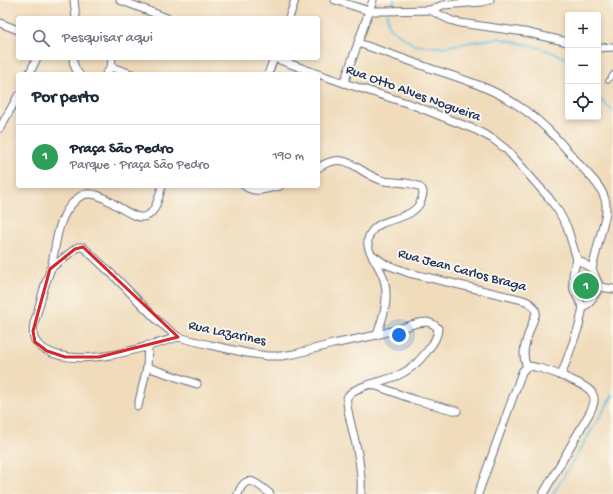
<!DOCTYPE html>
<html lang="pt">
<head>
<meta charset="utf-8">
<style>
	body { margin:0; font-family:"Gochi Hand",sans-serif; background:#f6f6f7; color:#1f2937 }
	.controls { position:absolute; right:12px; top:12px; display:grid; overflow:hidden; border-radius:4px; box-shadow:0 2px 6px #0003 }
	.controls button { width:36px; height:36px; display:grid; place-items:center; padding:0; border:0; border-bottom:1px solid #e0e1e3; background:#fff; color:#1f2937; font:20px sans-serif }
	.you { position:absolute; left:399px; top:335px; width:14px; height:14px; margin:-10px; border:3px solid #fff; border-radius:50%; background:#1a73e8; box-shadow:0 0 0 6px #1a73e833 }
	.badge { display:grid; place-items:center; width:26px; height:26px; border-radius:50%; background:#d93025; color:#fff; font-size:13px; font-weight:700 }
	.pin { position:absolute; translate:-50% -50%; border:2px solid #fff; box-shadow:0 1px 4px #0006 }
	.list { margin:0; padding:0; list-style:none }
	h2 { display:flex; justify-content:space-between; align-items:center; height:52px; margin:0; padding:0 16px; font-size:17px }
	h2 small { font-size:13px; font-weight:400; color:#747a83 }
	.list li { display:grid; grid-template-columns:26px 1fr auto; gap:12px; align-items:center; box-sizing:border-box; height:64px; padding:0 16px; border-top:1px solid #e0e1e3 }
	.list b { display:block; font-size:15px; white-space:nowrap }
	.list p { margin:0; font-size:13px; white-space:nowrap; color:#747a83 }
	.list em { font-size:13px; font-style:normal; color:#747a83 }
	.icon { flex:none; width:22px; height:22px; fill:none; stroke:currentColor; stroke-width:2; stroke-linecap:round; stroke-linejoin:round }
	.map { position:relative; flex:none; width:613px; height:494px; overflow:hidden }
	.search { position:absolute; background:#fff; box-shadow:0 2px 6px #0003; left:16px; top:16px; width:304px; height:44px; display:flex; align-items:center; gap:10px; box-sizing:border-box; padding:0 14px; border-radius:4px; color:#747a83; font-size:15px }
	.panel { position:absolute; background:#fff; box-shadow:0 2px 6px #0003; left:16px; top:72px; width:304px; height:116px; border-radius:4px }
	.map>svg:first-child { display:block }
</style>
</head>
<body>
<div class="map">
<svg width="613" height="494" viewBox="0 0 613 494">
	<rect width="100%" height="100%" fill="#fbf7ec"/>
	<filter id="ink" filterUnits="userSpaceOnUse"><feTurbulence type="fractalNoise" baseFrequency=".025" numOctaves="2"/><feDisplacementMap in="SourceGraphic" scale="8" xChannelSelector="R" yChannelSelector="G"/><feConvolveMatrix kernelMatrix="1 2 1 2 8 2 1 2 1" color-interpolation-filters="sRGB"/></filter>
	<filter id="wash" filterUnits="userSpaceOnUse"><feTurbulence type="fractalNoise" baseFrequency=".012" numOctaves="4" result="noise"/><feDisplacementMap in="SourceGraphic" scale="16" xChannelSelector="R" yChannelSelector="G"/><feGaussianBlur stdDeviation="0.9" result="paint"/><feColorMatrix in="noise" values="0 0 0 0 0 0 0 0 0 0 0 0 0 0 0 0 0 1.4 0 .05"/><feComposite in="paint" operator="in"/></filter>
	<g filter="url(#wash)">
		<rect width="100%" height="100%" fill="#f0dcbb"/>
		<path fill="#84d393" stroke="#508178" d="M583,272C589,274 594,282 593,289C593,290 591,295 590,296H586C580,289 575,279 583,272Z"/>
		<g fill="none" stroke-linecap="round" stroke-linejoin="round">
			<g stroke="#62c2e0" stroke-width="2">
				<path d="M390,9L394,0"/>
				<path d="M388,13L387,16L389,27L414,45L441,47L498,38L541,48L568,59"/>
				<path d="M598,97L613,111"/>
				<path d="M553,494L613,395"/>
			</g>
		</g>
	</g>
	<g filter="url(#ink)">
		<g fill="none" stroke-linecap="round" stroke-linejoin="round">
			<defs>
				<path id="service" d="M608,81L613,74"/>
				<g id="minor">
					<path d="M74,0L76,18"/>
					<path d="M120,0L167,18"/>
					<path d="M335,0L369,11H384L430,10L450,20L460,23L524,32L568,42"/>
					<path d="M430,10L443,5L482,2L490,0"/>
					<path d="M289,18L295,0"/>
					<path d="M0,23L18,30"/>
					<path d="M358,43C382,51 407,60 432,69C463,79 496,89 523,109C545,124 562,144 579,164C589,175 604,188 606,204C606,207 606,210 606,213L592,269"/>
					<path d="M598,48L613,47"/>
					<path d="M73,58C73,64 75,69 79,74"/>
					<path d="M274,58L318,74"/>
					<path d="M111,67L132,74"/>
					<path d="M29,74L37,58"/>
					<path d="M106,74L111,67L112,58"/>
					<path d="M268,74L274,58"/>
					<path d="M318,74L344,83L413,105L476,130L493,139L507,150L549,198L559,212L567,227L577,259"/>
					<path d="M344,83L373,0"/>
					<path d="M0,128L18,96"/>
					<path d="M318,168C348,148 357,174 384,181C394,183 421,181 423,192C423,195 422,198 421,201C411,223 380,215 370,234C363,246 374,258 379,268C383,275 386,285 386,294C387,308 381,322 377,335"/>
					<path d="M162,186C160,193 158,202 154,209C137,238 102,178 78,198C56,216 57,243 51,268C49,274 47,279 45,285C41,298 38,311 34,323C32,336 33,342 44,349C77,370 144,348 178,337"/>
					<path d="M245,186C250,190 254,191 261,190"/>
					<path d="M260,186L261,190L280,186"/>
					<path d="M374,256L385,264L409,273L515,298C524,300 533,302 536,312C532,328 518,351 527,366"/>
					<path d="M577,259C574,269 571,279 574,290C576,296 580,302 583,307L589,303L600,287"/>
					<path d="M577,259L592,269L600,287"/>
					<path d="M50,269L75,249L78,247H83L117,279L159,322L178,337L210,345L247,353L267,356H281L294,354L333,344L377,335L418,323L427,322L433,324L438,328C438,337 433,343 428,350C420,360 413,368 401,374C390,381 351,385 347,398C345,405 355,439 357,449C360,464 362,479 361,494"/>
					<path d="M600,287L613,289"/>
					<path d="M527,366C531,366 535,367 539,368C550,371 587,384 592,393C597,400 592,408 589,414L543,494"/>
					<path d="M147,367L197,384"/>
					<path d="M561,376L579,326L583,307"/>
					<path d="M371,384L415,400L457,411"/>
					<path d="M138,406L147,367L148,345"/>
					<path d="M238,494C246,472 257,483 270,494"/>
					<path d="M478,494L522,372L527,366"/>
				</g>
			</defs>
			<use href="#service" stroke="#666c7f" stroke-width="5.5"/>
			<use href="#minor" stroke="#666c7f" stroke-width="9"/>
			<use href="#service" stroke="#fff" stroke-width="3.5"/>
			<use href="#minor" stroke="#fff" stroke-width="7"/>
		</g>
	</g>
	<path fill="none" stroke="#d62828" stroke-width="3" stroke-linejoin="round" d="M83,247L178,337L99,357H65L47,351L35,342L33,331L50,269L75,249Z"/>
	<g text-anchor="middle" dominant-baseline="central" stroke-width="4" stroke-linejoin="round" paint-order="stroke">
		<g font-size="14" fill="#1b2f5e" stroke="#fbf7ec">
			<text transform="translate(413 94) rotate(20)">Rua Otto Alves Nogueira</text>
			<text transform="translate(462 271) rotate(15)">Rua Jean Carlos Braga</text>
			<text transform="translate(227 334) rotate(12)">Rua Lazarines</text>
		</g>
	</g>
</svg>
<div class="controls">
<button>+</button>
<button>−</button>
<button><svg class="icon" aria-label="locate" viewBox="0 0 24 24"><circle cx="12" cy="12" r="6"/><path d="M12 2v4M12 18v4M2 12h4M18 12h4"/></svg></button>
</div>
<div class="you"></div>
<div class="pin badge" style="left:586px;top:286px;background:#2e9e5b">1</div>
<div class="search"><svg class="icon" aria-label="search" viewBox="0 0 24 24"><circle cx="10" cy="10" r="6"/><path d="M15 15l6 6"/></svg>Pesquisar aqui</div>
<section class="panel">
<h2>Por perto<small></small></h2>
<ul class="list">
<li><span class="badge" style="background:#2e9e5b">1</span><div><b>Praça São Pedro</b><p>Parque · Praça São Pedro</p></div><em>190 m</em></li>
</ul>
</section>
</div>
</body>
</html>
